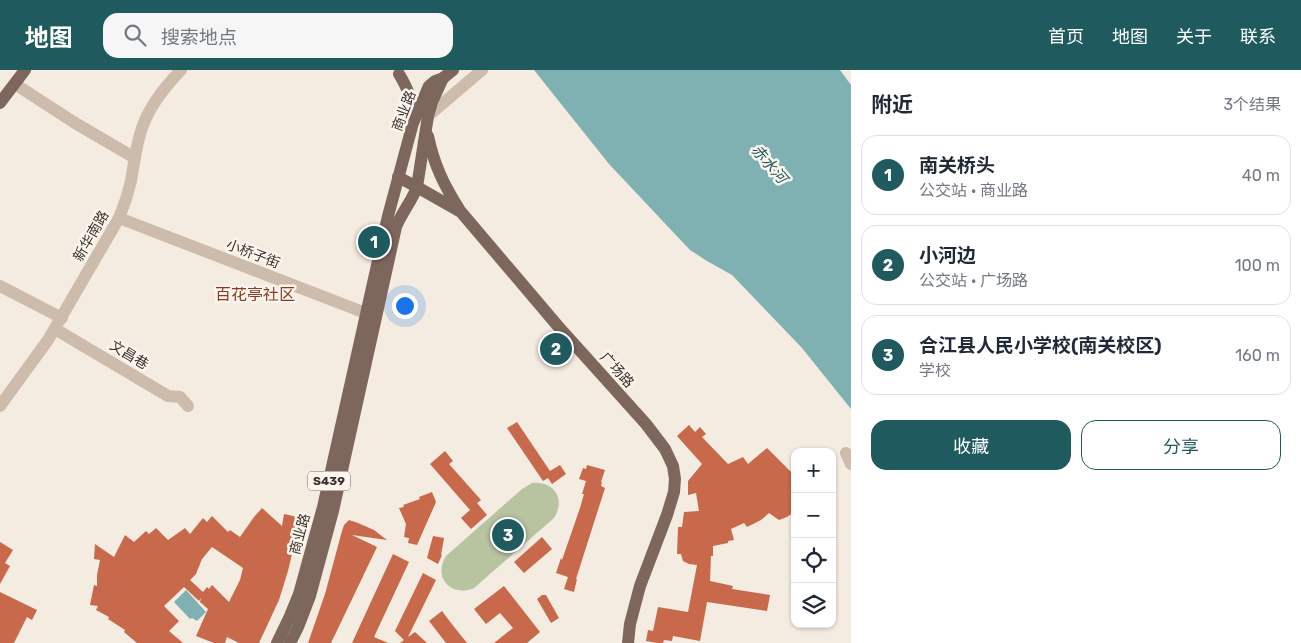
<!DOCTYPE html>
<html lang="zh">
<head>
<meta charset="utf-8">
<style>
	body { margin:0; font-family:Rubik,"Noto Sans SC",sans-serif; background:#f6f6f7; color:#1f2937 }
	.controls { position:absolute; right:15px; bottom:15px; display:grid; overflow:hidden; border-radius:10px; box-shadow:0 1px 4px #0004 }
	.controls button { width:45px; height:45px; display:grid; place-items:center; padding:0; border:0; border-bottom:1px solid #e0e1e3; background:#fff; color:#1f2937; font:25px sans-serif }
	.you { position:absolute; left:404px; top:235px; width:18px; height:18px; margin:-12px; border:4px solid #fff; border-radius:50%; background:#1a73e8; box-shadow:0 0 0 8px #1a73e833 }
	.badge { display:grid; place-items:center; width:32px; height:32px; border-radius:50%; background:#1f5a5e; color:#fff; font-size:16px; font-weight:700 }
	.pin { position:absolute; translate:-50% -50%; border:2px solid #fff; box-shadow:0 1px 5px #0006 }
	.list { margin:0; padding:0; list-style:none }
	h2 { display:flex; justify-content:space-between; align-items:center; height:65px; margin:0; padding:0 20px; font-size:21px }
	h2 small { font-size:16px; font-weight:400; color:#747a83 }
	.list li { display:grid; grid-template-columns:32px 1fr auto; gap:15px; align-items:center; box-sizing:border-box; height:80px; margin:0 10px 10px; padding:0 10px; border:1px solid #e0e1e3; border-radius:15px }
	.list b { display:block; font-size:19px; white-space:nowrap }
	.list p { margin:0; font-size:16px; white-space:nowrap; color:#747a83 }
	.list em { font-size:16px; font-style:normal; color:#747a83 }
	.actions { display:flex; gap:10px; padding:15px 20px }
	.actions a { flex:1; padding:11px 0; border:1px solid #1f5a5e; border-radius:15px; text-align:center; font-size:18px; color:#1f5a5e }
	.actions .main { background:#1f5a5e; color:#fff }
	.icon { flex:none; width:28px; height:28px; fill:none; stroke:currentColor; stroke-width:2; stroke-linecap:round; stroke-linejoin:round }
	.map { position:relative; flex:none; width:851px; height:573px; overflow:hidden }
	header { display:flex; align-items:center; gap:30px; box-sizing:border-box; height:70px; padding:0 25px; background:#1f5a5e; color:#fff }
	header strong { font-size:24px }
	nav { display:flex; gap:28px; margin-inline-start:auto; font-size:18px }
	.search { width:350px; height:45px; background:#f6f6f7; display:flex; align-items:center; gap:12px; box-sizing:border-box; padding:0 18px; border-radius:15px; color:#747a83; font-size:19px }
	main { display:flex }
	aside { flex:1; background:#fff }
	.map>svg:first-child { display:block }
</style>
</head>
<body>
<header>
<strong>地图</strong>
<div class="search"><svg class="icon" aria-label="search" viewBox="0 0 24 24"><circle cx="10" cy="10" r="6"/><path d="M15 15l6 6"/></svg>搜索地点</div>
<nav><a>首页</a><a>地图</a><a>关于</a><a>联系</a></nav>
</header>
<main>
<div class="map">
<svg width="851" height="573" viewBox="0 0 851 573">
	<rect width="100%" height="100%" fill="#f4ebe1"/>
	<path fill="#b8c4a0" d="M532,413C554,411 566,429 554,448L474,518C450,528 433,507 446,486L522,419Z"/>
	<g fill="#7fb0b2">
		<path d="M534,0H840L851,15V339L802,278L732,205L707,191L690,180L609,94Z"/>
		<path d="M186,520L206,542L197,551L192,548L190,549L174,532Z"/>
	</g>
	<g fill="#c8694b" fill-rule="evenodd">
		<path d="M517,352L550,401L560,395L566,404L552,414L548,408L543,411L507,358Z"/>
		<path d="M689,355L695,362L700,357L706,364L702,367L728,394L743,387L748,394L767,378L795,406V441L787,447L779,450L769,443L761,450L747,457L744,453L731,459L734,470L728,471V473L713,476V486H711L710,511L733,516L732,519L770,525L767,541L707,532L700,571L673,566L672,571L664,570L663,573H658L646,571L648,560L653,561L658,537L688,542L697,495L689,494L683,491L681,484H677L678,457H682L684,442L699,441L696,423L688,425V411L702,394L677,366Z"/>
		<path d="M445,381L453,391L449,394L481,430L477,433L487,445L471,459L461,448L470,440L430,394Z"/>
		<path d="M587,395L605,400L601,412H602L601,416L605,418L576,509H577L574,522L564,519L568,507L556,503L561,488L562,490L580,438L584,424H582L586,411L579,409L583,398L586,399Z"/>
		<path d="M432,422L436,432L417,475L408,473L409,468L404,467L406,454L399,438L404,437L403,435L420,429L419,427Z"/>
		<path d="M262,438L282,456L284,444L302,448L296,475H294L288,501L279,530L259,573H239L227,567L225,573H214L196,566L208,539L200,532L201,528L199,531L184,517L164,536L179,551L169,561L183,573H137L124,562L125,560L108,549L109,547L96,540L98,536L90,535L94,515L97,516V505L100,490L94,489L95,474L114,487L125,465L134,472L146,461L149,464L156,458L168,470L185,458L190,464L203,448L207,452L212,446L228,462L230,460L240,467L254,447ZM212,477L243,498L240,510L229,532L212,515L209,519L207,517L203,522L190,510L196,504L202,489Z"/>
		<path d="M349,450L358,453L374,460L387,470L352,465L377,477L331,573H308L325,524L342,461L344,455Z"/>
		<path d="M433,466L444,468L441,485H442L438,494L427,488Z"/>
		<path d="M542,467L552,479L524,503L514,492Z"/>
		<path d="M0,472L13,480L5,493L10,496L0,514Z"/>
		<path d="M393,484L409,492L374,567L388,573H352Z"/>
		<path d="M423,503L436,510L408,567L415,562L427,573H400L404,570L395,561Z"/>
		<path d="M504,516L540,562L527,573H494L513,558L500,543L486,554L474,539Z"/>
		<path d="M0,522L37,540L32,550L27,547L14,573H0Z"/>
		<path d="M542,525H546L559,548L551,553L537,529Z"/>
		<path d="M442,541L451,553L467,573H446L429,551Z"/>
	</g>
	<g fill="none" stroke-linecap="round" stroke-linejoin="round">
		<g stroke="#cdbbac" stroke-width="12">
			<path d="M15,14L75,53L135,88"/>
			<path d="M428,46L482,0"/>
			<path d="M119,148L376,247"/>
			<path d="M0,216L62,248"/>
			<path d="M55,259L168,326L180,327L188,336"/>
			<path d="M0,336L48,270L119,148C124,136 128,124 131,111C134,93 136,75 142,58C150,35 165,17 181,0"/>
			<path d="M846,383L851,394"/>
		</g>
		<g stroke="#7d675c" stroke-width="12">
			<path d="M399,4C408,19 413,31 413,48"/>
			<path d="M0,33L25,0"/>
			<path d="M428,66C434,95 444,115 459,139"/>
			<path d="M398,107L417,117L461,142L557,255L646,354L665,379L673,396L675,409L674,422L667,445L640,516L630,554L628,573"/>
			<path d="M277,573L290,546L299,524L323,437L388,146L413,53L429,16L435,11L443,8L453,0"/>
			<path d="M290,573L298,557L310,526L333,441L396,157C402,142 412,131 417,117L428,46L432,32L443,8"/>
		</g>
	</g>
	<g text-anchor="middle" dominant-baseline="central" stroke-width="5" stroke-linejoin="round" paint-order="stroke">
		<rect fill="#fbf5ee" stroke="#756b66" stroke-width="1" x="308" y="401.5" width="42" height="19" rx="4"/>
		<g font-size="12" font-weight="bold" fill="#3b302b">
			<text x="329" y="411">S439</text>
		</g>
		<g font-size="14" fill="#3b302b" stroke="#fbf5ee">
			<text transform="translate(404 41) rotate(-69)">商业路</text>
			<text transform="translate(91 166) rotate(-60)">新华南路</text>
			<text transform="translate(253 184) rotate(21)">小桥子街</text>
			<text transform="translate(129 285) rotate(31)">文昌巷</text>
			<text transform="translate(617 300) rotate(48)">广场路</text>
			<text transform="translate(300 464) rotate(-75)">商业路</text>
		</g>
		<g font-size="15" font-style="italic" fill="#1f5a5e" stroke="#fbf5ee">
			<text transform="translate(769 94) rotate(49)">赤水河</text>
		</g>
		<g font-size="16" fill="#8c3b22" stroke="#fbf5ee">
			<text x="255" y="224">百花亭社区</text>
		</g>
	</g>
</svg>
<div class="controls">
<button>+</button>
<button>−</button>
<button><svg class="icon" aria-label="locate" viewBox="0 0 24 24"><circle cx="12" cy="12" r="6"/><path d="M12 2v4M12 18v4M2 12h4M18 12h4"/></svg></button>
<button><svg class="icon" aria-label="layers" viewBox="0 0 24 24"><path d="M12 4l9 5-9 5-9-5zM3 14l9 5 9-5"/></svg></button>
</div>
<div class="you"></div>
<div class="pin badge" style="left:374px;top:172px">1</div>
<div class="pin badge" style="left:556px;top:279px">2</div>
<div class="pin badge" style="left:508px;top:465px">3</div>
</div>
<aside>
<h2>附近<small>3个结果</small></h2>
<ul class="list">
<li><span class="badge">1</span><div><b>南关桥头</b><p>公交站 · 商业路</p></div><em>40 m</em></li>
<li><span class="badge">2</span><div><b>小河边</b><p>公交站 · 广场路</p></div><em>100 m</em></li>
<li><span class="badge">3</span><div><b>合江县人民小学校(南关校区)</b><p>学校</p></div><em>160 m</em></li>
</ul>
<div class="actions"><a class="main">收藏</a><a>分享</a></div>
</aside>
</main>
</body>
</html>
